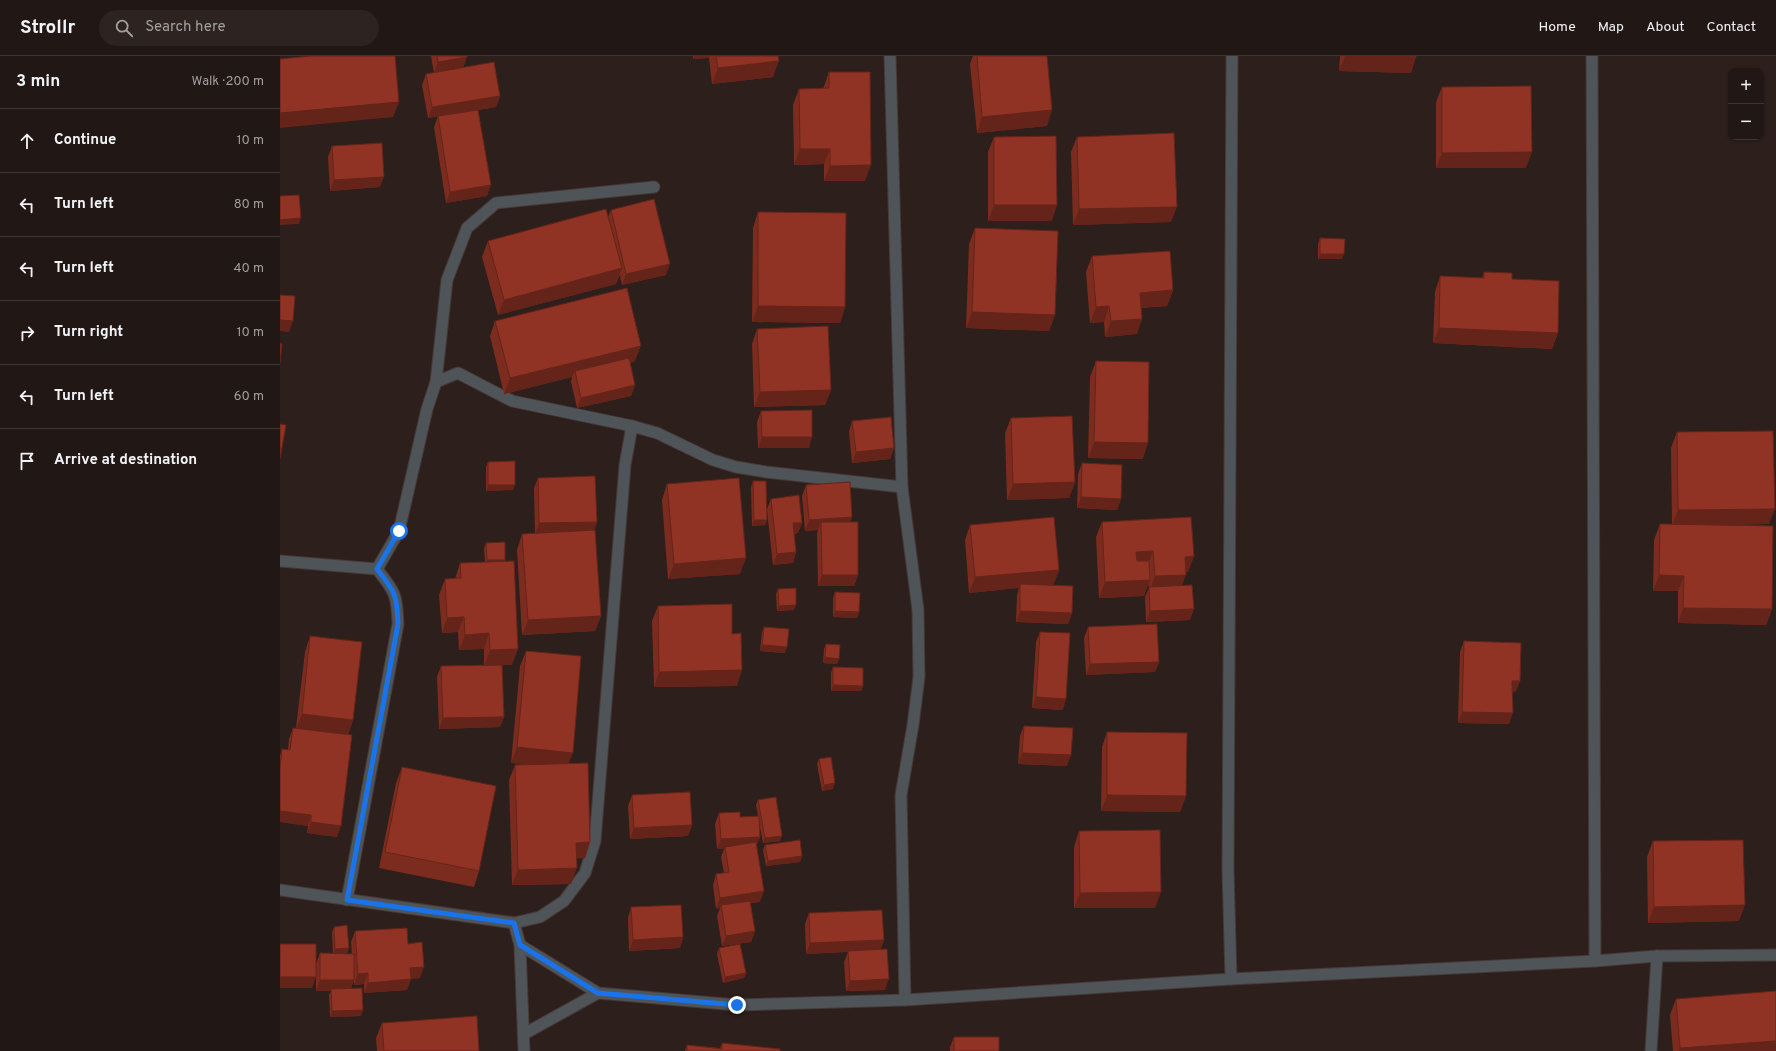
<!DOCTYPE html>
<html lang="en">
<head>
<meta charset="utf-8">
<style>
	body { margin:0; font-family:Overpass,sans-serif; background:#2d2422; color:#f1f3f6 }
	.controls { position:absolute; right:12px; top:12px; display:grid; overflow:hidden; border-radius:8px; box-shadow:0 1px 3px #0004 }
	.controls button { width:36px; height:36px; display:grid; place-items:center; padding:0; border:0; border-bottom:1px solid #3e3634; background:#211715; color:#f1f3f6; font:20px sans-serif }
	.stop { position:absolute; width:12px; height:12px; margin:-9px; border:3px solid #1a73e8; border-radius:50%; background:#fff }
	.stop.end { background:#1a73e8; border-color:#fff; box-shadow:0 1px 4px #0008 }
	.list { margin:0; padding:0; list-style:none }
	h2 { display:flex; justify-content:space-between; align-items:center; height:52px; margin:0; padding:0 16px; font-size:17px }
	h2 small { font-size:13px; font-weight:400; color:#a29fa0 }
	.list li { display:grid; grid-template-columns:26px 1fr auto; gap:12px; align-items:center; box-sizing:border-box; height:64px; padding:0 16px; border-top:1px solid #3e3634 }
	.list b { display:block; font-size:15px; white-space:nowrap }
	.list em { font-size:13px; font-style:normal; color:#a29fa0 }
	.icon { flex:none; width:22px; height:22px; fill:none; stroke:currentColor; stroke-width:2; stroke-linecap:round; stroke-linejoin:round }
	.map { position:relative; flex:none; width:1496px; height:995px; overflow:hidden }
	header { display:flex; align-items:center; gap:24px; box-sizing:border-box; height:56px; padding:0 20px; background:#211715; border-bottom:1px solid #3e3634 }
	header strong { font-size:19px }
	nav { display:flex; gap:22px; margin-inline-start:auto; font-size:14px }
	.search { width:280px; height:36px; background:#2d2422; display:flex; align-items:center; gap:10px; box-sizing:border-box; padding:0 14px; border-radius:22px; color:#a29fa0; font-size:15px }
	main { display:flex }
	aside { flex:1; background:#211715 }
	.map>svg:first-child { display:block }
</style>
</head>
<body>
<header>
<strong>Strollr</strong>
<div class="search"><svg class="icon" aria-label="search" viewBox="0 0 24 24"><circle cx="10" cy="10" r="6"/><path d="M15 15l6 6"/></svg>Search here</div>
<nav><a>Home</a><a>Map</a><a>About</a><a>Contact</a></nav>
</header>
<main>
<aside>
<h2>3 min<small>Walk · 200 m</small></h2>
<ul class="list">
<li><svg class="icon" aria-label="ahead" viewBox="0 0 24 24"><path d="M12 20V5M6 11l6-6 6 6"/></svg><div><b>Continue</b></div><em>10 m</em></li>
<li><svg class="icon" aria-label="left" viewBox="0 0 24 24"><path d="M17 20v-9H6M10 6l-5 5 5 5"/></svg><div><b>Turn left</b></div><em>80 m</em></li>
<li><svg class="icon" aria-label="left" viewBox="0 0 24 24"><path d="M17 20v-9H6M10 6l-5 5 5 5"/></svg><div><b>Turn left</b></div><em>40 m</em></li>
<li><svg class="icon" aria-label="right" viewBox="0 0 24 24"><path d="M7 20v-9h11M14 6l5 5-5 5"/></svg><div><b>Turn right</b></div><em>10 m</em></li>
<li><svg class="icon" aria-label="left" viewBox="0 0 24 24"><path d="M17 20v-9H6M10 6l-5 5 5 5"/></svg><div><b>Turn left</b></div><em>60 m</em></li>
<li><svg class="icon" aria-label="arrive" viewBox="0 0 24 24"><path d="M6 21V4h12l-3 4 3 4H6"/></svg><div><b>Arrive at destination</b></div></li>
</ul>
</aside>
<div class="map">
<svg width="1496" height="995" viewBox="0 0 1496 995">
	<rect width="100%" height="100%" fill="#2c1f1c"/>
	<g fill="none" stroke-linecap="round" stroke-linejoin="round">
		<defs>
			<g id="minor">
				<path d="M610,0L622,431L638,554L639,621L633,669L621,739L625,944"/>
				<path d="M1312,0L1315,905"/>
				<path d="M156,326L167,224L187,172L216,147L374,131"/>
				<path d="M0,505L97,513C115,536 117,538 118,568L67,844"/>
				<path d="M97,513L119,475L147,353L156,326L178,317L232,345L352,370"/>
				<path d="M0,834L234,867L260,861L284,845L305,817L315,785L345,409L352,370L377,377L433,404L456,411L486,416L622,431"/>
				<path d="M234,867L240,889L244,995"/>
				<path d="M240,889L318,937L457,949L625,944L951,923L1315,905L1377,900L1496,899"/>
				<path d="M951,923L948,814L952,0"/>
				<path d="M244,978L318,937"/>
				<path d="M1371,995L1377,900"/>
			</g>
		</defs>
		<use href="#minor" stroke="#463937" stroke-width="13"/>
		<use href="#minor" stroke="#4e5458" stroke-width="11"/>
	</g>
	<g fill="#7c2c1f">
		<path d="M151,0H187L183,12L220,40L216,51L198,54L207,140L166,147L154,71L158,60L148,62L142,29L146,18L154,17Z"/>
		<path d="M413,0H498L493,21L432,28L429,2L413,3Z"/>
		<path d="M693,0H767V70L697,77L690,8Z"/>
		<path d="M1060,0H1136L1131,17L1059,15Z"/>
		<path d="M549,16L585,125H544V108L514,109L513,49L519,33H543Z"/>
		<path d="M1162,31L1246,112H1156V46Z"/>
		<path d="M714,81L772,165H708V96Z"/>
		<path d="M797,81L891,166L793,169L791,96Z"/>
		<path d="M52,90L100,131L50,135L48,101Z"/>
		<path d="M331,154L386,219L342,229L340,219L336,228L218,259L202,201L208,185L328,161Z"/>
		<path d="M478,156L565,251L560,267L472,266L473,172Z"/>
		<path d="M695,172L775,259L769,275L686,272L689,188Z"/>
		<path d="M1040,182L1062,203H1038V188Z"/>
		<path d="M812,200L893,234L887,250L861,252L857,278L825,281L824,266L810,267L806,216Z"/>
		<path d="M1204,216L1232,223L1278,277L1272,293L1153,287L1155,236L1160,220L1202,222Z"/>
		<path d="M215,265L355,305L350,307L355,329L351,340L297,352L291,326L292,321L224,338L210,280Z"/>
		<path d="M477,273L551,334L545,349L474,351L472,288Z"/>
		<path d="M816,305L863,403L808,402L810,321Z"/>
		<path d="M481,355L529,392H478L477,366Z"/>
		<path d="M731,362L795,426L789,442L727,444L725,377Z"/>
		<path d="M572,365L614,392L610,403L572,407L569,376Z"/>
		<path d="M1397,376L1489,468L1439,469L1492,553L1486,569L1398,567V535H1373L1374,484L1380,468H1392L1391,392Z"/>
		<path d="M208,406L233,434L206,435V411Z"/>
		<path d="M802,407L841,443L837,454L797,452L798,418Z"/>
		<path d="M258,422L317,466L314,474L321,560L315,575L242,579L237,494L242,478H255L254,432Z"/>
		<path d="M473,425L487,453L491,443L522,467L518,477L514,478L516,496L513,507L493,509L487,455V464L485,469L472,470L471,431Z"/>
		<path d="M387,428L460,518L388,523L382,444Z"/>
		<path d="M526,429L571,466L578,519L574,530H538L537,477L538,474L525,475L522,440Z"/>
		<path d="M822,466L914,500L908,516H906L902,529L910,564L866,566L865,541L869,532L868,528L864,540L819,542L816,481Z"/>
		<path d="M690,469L779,514L773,529L792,557L788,568L736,566L737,539L739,532L689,537L685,484Z"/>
		<path d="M206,487L225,504L232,609H222L224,661L220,671L159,673L157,621L161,610L204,609V593L179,594L178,576L162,577L159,539L165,523H175L180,507L205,506L204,492Z"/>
		<path d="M498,533L514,554L497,555L496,538Z"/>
		<path d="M555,536L579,556L577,562L553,561V542Z"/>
		<path d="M378,550L452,578L457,630L374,631L372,565Z"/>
		<path d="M484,571L505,597L480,595L482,576Z"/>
		<path d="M808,571L879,606L875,616L806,619L804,582Z"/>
		<path d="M760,576L783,654L752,652L756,586Z"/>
		<path d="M30,580L73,664L68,679L57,781L27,777L28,770L0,766V700L2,693L8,694L9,683L13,672H16L25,596Z"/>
		<path d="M1184,585L1240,625L1236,635L1232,636L1229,668L1178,667L1180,596Z"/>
		<path d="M546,588L557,608L543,607L544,593Z"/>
		<path d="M246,595L289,707L310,786L305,802H296L291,828L232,829L229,724L235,709L246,708L231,707L240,610Z"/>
		<path d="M553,611L583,630L581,635H551V617Z"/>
		<path d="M744,670L787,710L738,708L740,680Z"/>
		<path d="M827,676L906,740L900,756L821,755L822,691Z"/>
		<path d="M539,703L553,733L542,735L537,708Z"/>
		<path d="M122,711L199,815L194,831L99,812L116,727Z"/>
		<path d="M352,739L412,769L408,780L350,783L348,750Z"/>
		<path d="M478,744L500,785L483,787L479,766L480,781L476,790L480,846L470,847L475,875L471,886L442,890L437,860L440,852L436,853L433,829L436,818L444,817L441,801L444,793H437L435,768L439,757L460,761L478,760L476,749Z"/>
		<path d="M799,775L875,852H794V791Z"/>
		<path d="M1373,785L1459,865L1368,867L1367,801Z"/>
		<path d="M485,789L522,800L520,806L486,810L483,794Z"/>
		<path d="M351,851L403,881L400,892L349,895L348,862Z"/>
		<path d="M529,857L604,884L600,894L605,934L566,935L564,906L568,896L526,898L525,868Z"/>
		<path d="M54,871L69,892L67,897L60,898H72L71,886L75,875L128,888L140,922L130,923L127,934L84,937V928L74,929V925L71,932L81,960L50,961L49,939L51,935H36V908L40,897L53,898L52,876Z"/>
		<path d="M439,892L466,917L464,922L443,927L437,898Z"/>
		<path d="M1396,943L1496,995H1393L1390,959Z"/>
		<path d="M102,967L199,995H97L96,982Z"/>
		<path d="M674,981L719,995H670V991Z"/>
		<path d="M442,987L500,995H405L407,989L440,992Z"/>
	</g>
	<g fill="#652419">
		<path d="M415,0H430L429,2L413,3Z"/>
		<path d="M1065,0H1104L1136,1L1131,17L1059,15Z"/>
		<path d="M187,1L183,12L154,17L158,6Z"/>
		<path d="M499,5L493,21L432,28L438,12Z"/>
		<path d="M220,40L216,51L148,62L152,51Z"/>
		<path d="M119,46L113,61L0,72V57Z"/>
		<path d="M772,54L767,70L697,77L702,61Z"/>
		<path d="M520,93H550L544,108L514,109Z"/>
		<path d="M1252,96L1246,112H1156L1162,97Z"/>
		<path d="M591,109L585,125H544L550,110Z"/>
		<path d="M104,121L100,131L50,135L54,124Z"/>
		<path d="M211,129L207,140L166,147L170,136Z"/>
		<path d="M714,149H777L772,165H708Z"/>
		<path d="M897,151L891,166L793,169L799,153Z"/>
		<path d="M21,162L19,168L0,169V164Z"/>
		<path d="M1040,198H1064L1062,203H1038Z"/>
		<path d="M390,208L386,219L342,229L346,218Z"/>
		<path d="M342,212L336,228L218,259L224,244Z"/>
		<path d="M893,234L887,250L854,252L860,237Z"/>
		<path d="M478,250L565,251L560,267L472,266Z"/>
		<path d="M829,250L824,266L810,267L816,251Z"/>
		<path d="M692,256L775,259L769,275L686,272Z"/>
		<path d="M862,263L857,278L825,281L831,265Z"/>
		<path d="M0,264L13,265L9,276L0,275Z"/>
		<path d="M1159,272L1278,277L1272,293L1153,287Z"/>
		<path d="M361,290L355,305L296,320L295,315L292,321L224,338L230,322Z"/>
		<path d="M355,329L351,340L297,352L301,342Z"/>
		<path d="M551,334L545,349L474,351L480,336Z"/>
		<path d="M482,381H532L529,392H478Z"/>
		<path d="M814,386L868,387L863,403L808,402Z"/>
		<path d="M614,392L610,403L572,407L576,396Z"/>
		<path d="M795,426L789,442L727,444L733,428Z"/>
		<path d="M208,429H235L233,434L206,435Z"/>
		<path d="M801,441L841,443L837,454L797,452Z"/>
		<path d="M1495,453L1489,468L1392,470L1398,454Z"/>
		<path d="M572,461L569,472L541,466L538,474L525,475L529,464Z"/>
		<path d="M474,464H487L485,469L472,470Z"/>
		<path d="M317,466L313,477L255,478L259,467Z"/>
		<path d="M513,467H522L518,477L509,478Z"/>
		<path d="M873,495L867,511L851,512L856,496Z"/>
		<path d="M516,496L513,507L493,509L497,498Z"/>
		<path d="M914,500L908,516L899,517L905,501Z"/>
		<path d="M466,502L460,518L388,523L394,508Z"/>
		<path d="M207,504H225L223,510H205Z"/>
		<path d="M779,514L773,530L740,528L739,532L689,537L695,521Z"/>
		<path d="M542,519H578L574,530H538Z"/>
		<path d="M906,519L900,534L869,536L875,520Z"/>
		<path d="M1379,519L1404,520L1398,535H1373Z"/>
		<path d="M870,524L864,540L819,542L825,526Z"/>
		<path d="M516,549L514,554L497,555L499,550Z"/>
		<path d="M1403,552L1492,553L1486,569L1398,567Z"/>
		<path d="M914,553L910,564L866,566L870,555Z"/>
		<path d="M555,555L579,556L577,562L553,561Z"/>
		<path d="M740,555L792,557L788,568L736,566Z"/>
		<path d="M321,560L315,575L242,579L248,564Z"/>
		<path d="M184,561L178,576L162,577L167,562Z"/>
		<path d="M209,577L204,593L179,594L185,579Z"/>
		<path d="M482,589L507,591L505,597L480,595Z"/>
		<path d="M238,593L232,609L204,610L210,594Z"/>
		<path d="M545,601L559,603L557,608L543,607Z"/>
		<path d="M879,606L875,616L806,619L810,608Z"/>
		<path d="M462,614L457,630L374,631L379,616Z"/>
		<path d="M1232,625H1240L1236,635L1228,636Z"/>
		<path d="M553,629L583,630L581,635H551Z"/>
		<path d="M756,641L786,643L783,654L752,652Z"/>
		<path d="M1182,656L1233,657L1229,668L1178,667Z"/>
		<path d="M22,658L73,664L68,679L16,673Z"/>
		<path d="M224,661L220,671L159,673L163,662Z"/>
		<path d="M237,691L293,697L287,712L231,707Z"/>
		<path d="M742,697L791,699L787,710L738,708Z"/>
		<path d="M555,727L553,733L542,735L544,729Z"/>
		<path d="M827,739L906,740L900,756L821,755Z"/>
		<path d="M0,755L31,759L28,770L0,766Z"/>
		<path d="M31,766L61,770L57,781L27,777Z"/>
		<path d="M412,769L408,780L350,783L354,772Z"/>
		<path d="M502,780L500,785L483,787L485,782Z"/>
		<path d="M480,781L476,792L445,791L444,793H437L441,783Z"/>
		<path d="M310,786L305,802L291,803L296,787Z"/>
		<path d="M522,800L520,806L486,810L488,805Z"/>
		<path d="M297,812L291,828L232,829L238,814Z"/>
		<path d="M484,835L480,846L441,852V849L440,852L436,853L440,842Z"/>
		<path d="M881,836L875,852H794L800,837Z"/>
		<path d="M1465,849L1459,865L1368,867L1374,851Z"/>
		<path d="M475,875L471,886L442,890L446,880Z"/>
		<path d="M403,881L400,892L349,895L353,884Z"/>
		<path d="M604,884L600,894L526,898L530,887Z"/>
		<path d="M69,892L67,897L53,898L55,893Z"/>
		<path d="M144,911L140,922L126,923L130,912Z"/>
		<path d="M88,917L84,928L74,929L78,918Z"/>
		<path d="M466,917L464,922L443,927L445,921Z"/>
		<path d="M0,921H36L32,932H0Z"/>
		<path d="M131,923L127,934L84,937L88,927Z"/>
		<path d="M609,923L605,934L566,935L570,925Z"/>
		<path d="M40,924H74L70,935L51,933V935H36Z"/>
		<path d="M83,954L81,960L50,961L52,955Z"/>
		<path d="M1496,985V995H1399L1400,992Z"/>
	</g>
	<g fill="#903324" stroke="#652419">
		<path d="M31,0H115L119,46L0,57V3Z"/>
		<path d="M157,0H187V1L158,6Z"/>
		<path d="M436,0H498L499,5L438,12Z"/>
		<path d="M697,0H767L772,54L702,61Z"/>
		<path d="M1104,0H1136V1Z"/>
		<path d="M214,6L220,40L152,51L146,18Z"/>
		<path d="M549,16H590L591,109L550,110V93H520L519,33L549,32Z"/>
		<path d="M1251,30L1252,96L1162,97V31Z"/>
		<path d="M198,54L211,129L170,136L158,60Z"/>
		<path d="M894,77L897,151L799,153L797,81Z"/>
		<path d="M776,80L777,149H714V81Z"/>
		<path d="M102,87L104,121L54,124L52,90Z"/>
		<path d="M19,139L21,162L0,164V140Z"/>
		<path d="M374,143L390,208L346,218L331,154Z"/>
		<path d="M326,153L342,212L224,244L208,185Z"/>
		<path d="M478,156L566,157L565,251L478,250Z"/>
		<path d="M695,172L778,175L775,259L692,256Z"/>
		<path d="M1040,182L1065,183L1064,198H1040Z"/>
		<path d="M890,195L893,234L860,237L862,263L831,265L829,250L816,251L812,200Z"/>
		<path d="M1204,216L1232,217V223L1279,225L1278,277L1159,272L1160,220L1204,222Z"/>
		<path d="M347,232L361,290L230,322L215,265Z"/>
		<path d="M0,239L15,240L13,265L0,264Z"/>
		<path d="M548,270L551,334L480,336L477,273Z"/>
		<path d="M0,287L2,288L0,307Z"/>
		<path d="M349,302L355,329L301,342L295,315Z"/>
		<path d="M816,305L869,306L868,387L814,386Z"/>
		<path d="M532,354V381H482L481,355Z"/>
		<path d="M792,360L795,426L733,428L731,362Z"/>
		<path d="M611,361L614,392L576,396L572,365Z"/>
		<path d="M0,368L6,369L0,403Z"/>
		<path d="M1493,375L1495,453L1398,454L1397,376Z"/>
		<path d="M235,405V429H208V406Z"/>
		<path d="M802,407L842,409L841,443L801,441Z"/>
		<path d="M315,420L317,466L259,467L258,422Z"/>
		<path d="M459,422L466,502L394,508L387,428Z"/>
		<path d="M473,425H486L487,464H474Z"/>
		<path d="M570,426L572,461L529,464L526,429Z"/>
		<path d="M519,439L522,467H513L516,496L497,498L491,443Z"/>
		<path d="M774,461L779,514L695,521L690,469Z"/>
		<path d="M911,461L914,500L905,501L906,519L875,520L873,495L856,496L857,505H869L870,524L825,526L822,466Z"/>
		<path d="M541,466H578V519H542Z"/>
		<path d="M1380,468L1493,470L1492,553L1403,552L1404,520L1379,519Z"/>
		<path d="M315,474L321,560L248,564L242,478Z"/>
		<path d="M225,486V504H207L206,487Z"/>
		<path d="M234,505L238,593L210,594L209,577L185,579L184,561L167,562L165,523L181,522L180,507Z"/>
		<path d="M740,528L793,530L792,557L740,555Z"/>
		<path d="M912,529L914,553L870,555L869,531Z"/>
		<path d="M516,532V549L499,550L498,533Z"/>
		<path d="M555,536L580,537L579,556L555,555Z"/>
		<path d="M452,548V578L461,577L462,614L379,616L378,550Z"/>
		<path d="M877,568L879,606L810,608L808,571Z"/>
		<path d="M484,571L509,573L507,591L482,589Z"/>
		<path d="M760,576L790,577L786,643L756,641Z"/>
		<path d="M30,580L82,586L73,664L22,658Z"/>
		<path d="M1184,585L1241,587L1240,625H1232L1233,657L1182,656Z"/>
		<path d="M546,588L560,589L559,603L545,601Z"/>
		<path d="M246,595L301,600L293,697L237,691Z"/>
		<path d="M222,609L224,661L163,662L161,610Z"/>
		<path d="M553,611L583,612V630L553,629Z"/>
		<path d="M744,670L793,672L791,699L742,697Z"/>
		<path d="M13,672L72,679L61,770L31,766V759L0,755V712L2,693L10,694Z"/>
		<path d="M827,676L907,677L906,740L827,739Z"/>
		<path d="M551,701L555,727L544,729L539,703Z"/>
		<path d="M308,707L310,786L296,787L297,812L238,814L235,709Z"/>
		<path d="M122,711L216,730L199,815L105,796Z"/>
		<path d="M410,736L412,769L354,772L352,739Z"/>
		<path d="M496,741L502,780L485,782L478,744Z"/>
		<path d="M460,756V761L479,760L480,781L441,783L439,757Z"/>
		<path d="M880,774L881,836L800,837L799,775Z"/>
		<path d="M520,784L522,800L488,805L485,789Z"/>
		<path d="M1463,784L1465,849L1374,851L1373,785Z"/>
		<path d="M476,786L484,835L440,842L436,818L449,816L445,791Z"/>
		<path d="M470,845L475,875L446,880L441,849Z"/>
		<path d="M401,849L403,881L353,884L351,851Z"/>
		<path d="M602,854L604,884L530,887L529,857Z"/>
		<path d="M67,869L69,892L55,893L54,871Z"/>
		<path d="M127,872L128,888L142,886L144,911L130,912L131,923L88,927V917L78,918L75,875Z"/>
		<rect x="0" y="888" width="36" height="33"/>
		<path d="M460,888L466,917L445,921L439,892Z"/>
		<path d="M607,893L609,923L570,925L568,895Z"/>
		<path d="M40,897L74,898V924H40Z"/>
		<path d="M82,932L83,954L52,955L51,933Z"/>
		<path d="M1496,935V985L1400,992L1396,943Z"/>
		<path d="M197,960L199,995H104L102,967Z"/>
		<rect x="674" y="981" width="45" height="14"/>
		<path d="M442,987L500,993V995H407V989L442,993Z"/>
	</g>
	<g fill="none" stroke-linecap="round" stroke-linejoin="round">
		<path stroke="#1a73e8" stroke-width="5" d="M119,475L97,513C115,536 117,538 118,568L67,844L234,867L240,889L318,937L457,949"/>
	</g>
</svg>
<div class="controls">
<button>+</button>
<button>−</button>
</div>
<div class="stop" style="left:119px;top:475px"></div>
<div class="stop end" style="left:457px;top:949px"></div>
</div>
</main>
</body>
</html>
